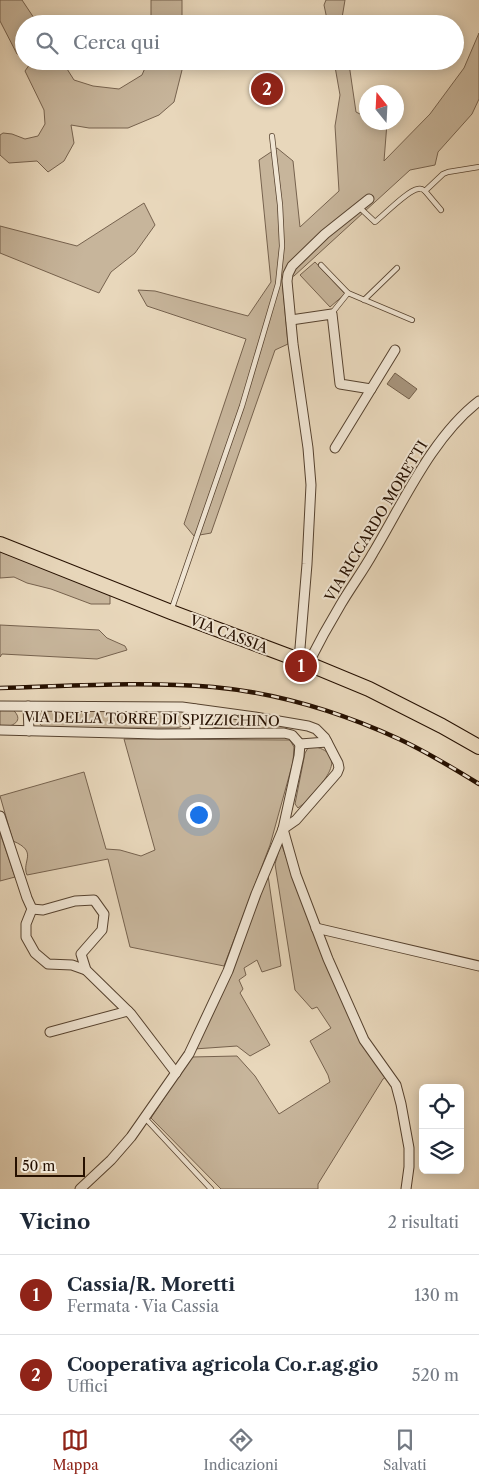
<!DOCTYPE html>
<html lang="it">
<head>
<meta charset="utf-8">
<style>
	body { margin:0; font-family:"Libre Caslon Text",serif; background:#f2f2f3; color:#1f2937 }
	.controls { position:absolute; right:15px; bottom:15px; display:grid; overflow:hidden; border-radius:8px; box-shadow:0 2px 12px #0003 }
	.controls button { width:45px; height:45px; display:grid; place-items:center; padding:0; border:0; border-bottom:1px solid #e0e1e3; background:#fff; color:#1f2937; font:25px sans-serif }
	.compass { position:absolute; left:359px; top:85px; width:45px; height:45px; border-radius:50%; background:#fff; box-shadow:0 2px 12px #0003; rotate:342deg }
	.scale { position:absolute; left:15px; bottom:12px; width:70px; box-sizing:border-box; padding-left:5px; border:2px solid #261000; border-top:0; font-size:14px; line-height:18px; white-space:nowrap; color:#261000; -webkit-text-stroke:4px #f0e5d3; paint-order:stroke }
	.you { position:absolute; left:198px; top:814px; width:18px; height:18px; margin:-12px; border:4px solid #fff; border-radius:50%; background:#1a73e8; box-shadow:0 0 0 8px #1a73e833 }
	.badge { display:grid; place-items:center; width:32px; height:32px; border-radius:50%; background:#8f2418; color:#fff; font-size:16px; font-weight:700 }
	.pin { position:absolute; translate:-50% -50%; border:2px solid #fff; box-shadow:0 1px 5px #0006 }
	.list { margin:0; padding:0; list-style:none }
	h2 { display:flex; justify-content:space-between; align-items:center; height:65px; margin:0; padding:0 20px; font-size:21px }
	h2 small { font-size:16px; font-weight:400; color:#747a83 }
	.list li { display:grid; grid-template-columns:32px 1fr auto; gap:15px; align-items:center; box-sizing:border-box; height:80px; padding:0 20px; border-top:1px solid #e0e1e3 }
	.list b { display:block; font-size:19px; white-space:nowrap }
	.list p { margin:0; font-size:16px; white-space:nowrap; color:#747a83 }
	.list em { font-size:16px; font-style:normal; color:#747a83 }
	.icon { flex:none; width:28px; height:28px; fill:none; stroke:currentColor; stroke-width:2; stroke-linecap:round; stroke-linejoin:round }
	.map { position:relative; flex:none; width:479px; height:1189px; overflow:hidden }
	.search { position:absolute; background:#fff; box-shadow:0 2px 12px #0003; left:15px; right:15px; top:15px; height:55px; display:flex; align-items:center; gap:12px; box-sizing:border-box; padding:0 18px; border-radius:28px; color:#747a83; font-size:19px }
	.sheet { height:225px; background:#fff }
	nav { display:flex; justify-content:space-around; align-items:center; box-sizing:border-box; height:70px; border-top:1px solid #e0e1e3; background:#fff; font-size:14px; color:#747a83 }
	nav a { display:grid; justify-items:center; gap:2px }
	nav .on { color:#8f2418 }
	.map>svg:first-child { display:block }
</style>
</head>
<body>
<div class="map">
<svg width="479" height="1189" viewBox="0 0 479 1189">
	<rect width="100%" height="100%" fill="#e8d7bb"/>
	<filter id="stains"><feTurbulence type="fractalNoise" baseFrequency=".004" numOctaves="4"/><feColorMatrix values="0 0 0 0 .2 0 0 0 0 .09 0 0 0 0 .02 0 0 0 .5 -.17"/></filter>
	<radialGradient id="worn" r=".72"><stop offset=".6" stop-color="#630" stop-opacity="0"/><stop offset="1" stop-color="#630" stop-opacity=".3"/></radialGradient>
	<g fill="#c7b59b" stroke="#76624e">
		<path d="M0,0H22L38,24H24V54H17L0,21Z"/>
		<rect x="151" y="0" width="31" height="24"/>
		<path d="M326,0H345L341,24H328L324,5Z"/>
		<path d="M479,33V99L472,114L438,152L435,165L410,170L294,276L282,279L288,344L275,350L211,533L194,536L184,524L246,339L147,306L138,290L155,291L248,316L271,282L259,160L277,148L293,161L300,227L339,191L335,126L340,95L334,61H348L349,64L356,112L362,115L366,116V122L387,123L384,161L430,114L464,68Z"/>
		<path d="M32,61H62L74,80L93,86L119,89L142,75L148,61H183V66L174,102L159,115L128,128H89L71,125L74,143L64,161L48,172L37,161L9,163L0,155V135L3,133L12,134L25,139L38,136L45,124L44,110L25,71Z"/>
		<path d="M144,203L155,225L135,253L111,272L99,293L0,253V226L77,246Z"/>
		<path d="M315,262L345,294L330,307L300,275Z"/>
		<path d="M0,549L110,594V604H91L51,589L27,583L14,577L0,578Z"/>
		<path d="M0,625L99,630L107,638L125,646L127,650L97,659L2,654L0,657Z"/>
		<path d="M46,708L183,711L187,719C185,725 182,727 176,728H47C35,725 35,714 46,708Z"/>
		<path d="M12,709C26,721 12,727 0,728V710Z"/>
		<path d="M212,714L246,720L247,724L243,728C236,728 192,732 212,714Z"/>
		<path d="M124,739L290,740L294,747L293,762L270,845L224,966L130,947L108,859L27,875C21,861 39,852 13,841L0,796L84,772L106,849L120,850L141,856L155,850Z"/>
		<path d="M312,746C347,753 328,778 312,794C308,799 304,804 298,808L295,804L305,753L308,748Z"/>
		<path d="M0,833L15,877L0,881Z"/>
		<path d="M281,843L318,945L386,1077L383,1079L318,1184V1189H221L151,1118L191,1057L237,1056L255,1076L279,1114L330,1082L328,1075L310,1041L331,1028L317,1007L312,1009L295,990L275,864Z"/>
		<path d="M268,875L281,966L262,972L257,960L244,968L246,975L239,980L243,989L240,993L270,1045L250,1056L237,1046L194,1049Z"/>
	</g>
	<path fill="#a6937b" stroke="#735f4a" d="M395,373L417,389L409,399L387,384Z"/>
	<g fill="none" stroke-linecap="round" stroke-linejoin="round">
		<defs>
			<g id="service">
				<path d="M425,191L443,174L448,172L479,167"/>
				<path d="M359,207L375,222C384,215 408,190 418,189C422,188 422,189 425,191L441,210"/>
				<path d="M321,265L348,293L412,320"/>
				<path d="M364,300L397,268"/>
				<path d="M332,313L348,293"/>
				<path d="M171,611L242,406L278,284L282,246L280,205L272,136"/>
				<path d="M145,1118L211,1189"/>
			</g>
			<g id="minor">
				<path d="M291,320L332,314L340,384L371,389"/>
				<path d="M335,448L395,350"/>
				<path d="M299,660L307,564L311,485L308,448L293,344L287,281L288,274L292,266L325,234L369,199"/>
				<path d="M308,664C318,644 329,624 341,604C351,587 363,571 373,553C403,503 432,437 479,401"/>
				<path d="M0,706L182,707L255,717L308,726L316,729L325,738L338,763L339,768L337,773L296,820L283,829"/>
				<path d="M28,706L29,731"/>
				<path d="M0,730L158,734L284,733L292,735L300,744"/>
				<path d="M195,733V709"/>
				<path d="M300,744L327,742"/>
				<path d="M0,816L27,898L32,909"/>
				<path d="M283,829L296,875L328,959L364,1040L396,1085L401,1104L409,1148V1167L406,1189"/>
				<path d="M32,909L43,910L75,901L94,900L104,914L102,930L81,954L86,970L131,1014L176,1073"/>
				<path d="M32,909L26,924V937L35,953L48,964L72,965L86,970"/>
				<path d="M316,928L479,966"/>
				<path d="M50,1032L128,1011"/>
				<path d="M80,1189L111,1160L131,1137L189,1054L228,971L256,894L283,829L299,756L300,744"/>
			</g>
			<path id="primary" d="M0,544L171,612L299,660L369,689L442,726L479,747"/>
		</defs>
		<use href="#service" stroke="#56422f" stroke-width="6"/>
		<use href="#minor" stroke="#56422f" stroke-width="11"/>
		<use href="#primary" stroke="#261000" stroke-width="16"/>
		<use href="#service" stroke="#f0e5d3" stroke-width="4.5"/>
		<use href="#minor" stroke="#f0e5d3" stroke-width="9"/>
		<use href="#primary" stroke="#e8d7bb" stroke-width="14"/>
		<defs>
			<path id="rail" d="M0,688C71,686 143,681 213,687C278,693 340,712 399,739C427,752 453,768 479,784"/>
		</defs>
		<use href="#rail" stroke="#261000" stroke-width="4.5"/>
		<use href="#rail" stroke="#f0e5d3" stroke-width="2.5" stroke-dasharray="8" stroke-linecap="butt"/>
	</g>
	<g text-anchor="middle" dominant-baseline="central" stroke-width="4" stroke-linejoin="round" paint-order="stroke">
		<g font-size="14" fill="#261000" stroke="#f0e5d3">
			<text transform="translate(376 521) rotate(-59)">VIA RICCARDO MORETTI</text>
			<text transform="translate(229 634) rotate(21)">VIA CASSIA</text>
			<text transform="translate(152 719) rotate(1)">VIA DELLA TORRE DI SPIZZICHINO</text>
		</g>
	</g>
	<rect width="100%" height="100%" filter="url(#stains)"/>
	<rect width="100%" height="100%" fill="url(#worn)"/>
</svg>
<div class="controls">
<button><svg class="icon" aria-label="locate" viewBox="0 0 24 24"><circle cx="12" cy="12" r="6"/><path d="M12 2v4M12 18v4M2 12h4M18 12h4"/></svg></button>
<button><svg class="icon" aria-label="layers" viewBox="0 0 24 24"><path d="M12 4l9 5-9 5-9-5zM3 14l9 5 9-5"/></svg></button>
</div>
<svg class="compass" viewBox="-18 -18 36 36"><path d="M0-13l5 13h-10z" fill="#e53935"/><path d="M0 13l5-13h-10z" fill="#747a83"/></svg>
<div class="scale">50 m</div>
<div class="you"></div>
<div class="pin badge" style="left:301px;top:666px">1</div>
<div class="pin badge" style="left:267px;top:89px">2</div>
<div class="search"><svg class="icon" aria-label="search" viewBox="0 0 24 24"><circle cx="10" cy="10" r="6"/><path d="M15 15l6 6"/></svg>Cerca qui</div>
</div>
<section class="sheet">
<h2>Vicino<small>2 risultati</small></h2>
<ul class="list">
<li><span class="badge">1</span><div><b>Cassia/R. Moretti</b><p>Fermata · Via Cassia</p></div><em>130 m</em></li>
<li><span class="badge">2</span><div><b>Cooperativa agricola Co.r.ag.gio</b><p>Uffici</p></div><em>520 m</em></li>
</ul>
</section>
<nav>
<a class="on"><svg class="icon" aria-label="map" viewBox="0 0 24 24"><path d="M3 6l6-2 6 2 6-2v14l-6 2-6-2-6 2zM9 4v14M15 6v14"/></svg>Mappa</a>
<a><svg class="icon" aria-label="directions" viewBox="0 0 24 24"><path d="M12 3l9 9-9 9-9-9zM9 14v-3h6M13 9l2 2-2 2"/></svg>Indicazioni</a>
<a><svg class="icon" aria-label="saved" viewBox="0 0 24 24"><path d="M7 4h10v16l-5-4-5 4z"/></svg>Salvati</a>
</nav>
</body>
</html>
